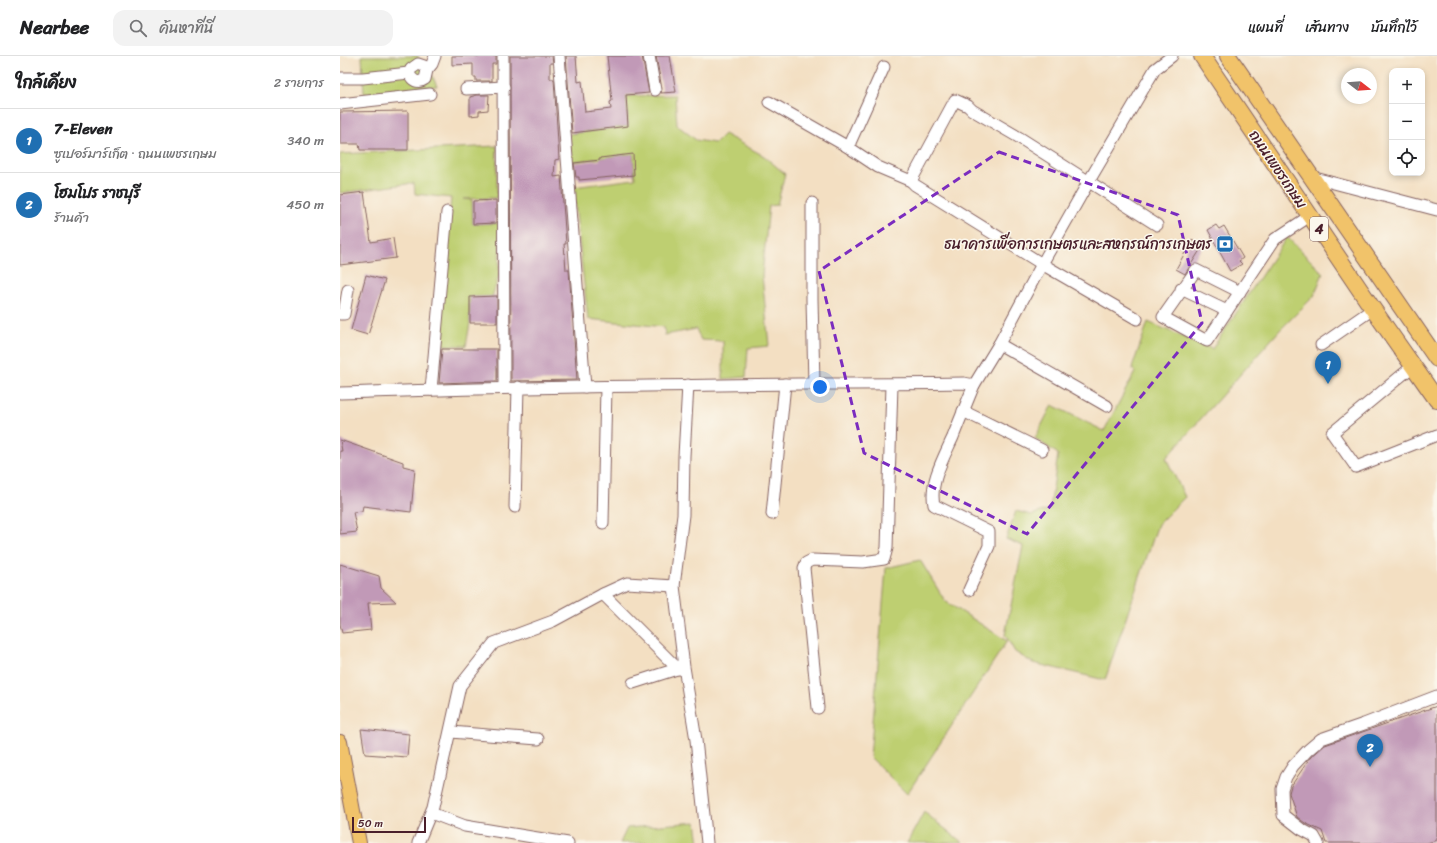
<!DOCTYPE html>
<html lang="th">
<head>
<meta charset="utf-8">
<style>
	body { margin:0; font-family:Sriracha,"Playpen Sans Thai",sans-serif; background:#f2f2f2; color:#202124 }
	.controls { position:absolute; right:12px; top:12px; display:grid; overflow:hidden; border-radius:8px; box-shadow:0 2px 6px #0003 }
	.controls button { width:36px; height:36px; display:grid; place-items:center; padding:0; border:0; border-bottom:1px solid #e0e0e0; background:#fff; color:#202124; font:20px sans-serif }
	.compass { position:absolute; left:1001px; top:12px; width:36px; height:36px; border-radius:50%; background:#fff; box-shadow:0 2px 6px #0003; rotate:107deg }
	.scale { position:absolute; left:12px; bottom:10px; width:74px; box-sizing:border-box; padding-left:4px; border:2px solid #4a1f2b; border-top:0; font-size:11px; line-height:14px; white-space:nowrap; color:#4a1f2b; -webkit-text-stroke:3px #fbf7ec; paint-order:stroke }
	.you { position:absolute; left:480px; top:331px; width:14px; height:14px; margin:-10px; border:3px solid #fff; border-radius:50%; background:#1a73e8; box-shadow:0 0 0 6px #1a73e833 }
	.badge { display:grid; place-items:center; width:26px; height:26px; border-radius:50%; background:#1f6fb2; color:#fff; font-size:13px; font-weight:700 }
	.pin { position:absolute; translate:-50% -33px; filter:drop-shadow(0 1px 2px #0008) }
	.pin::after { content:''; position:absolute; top:21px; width:14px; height:12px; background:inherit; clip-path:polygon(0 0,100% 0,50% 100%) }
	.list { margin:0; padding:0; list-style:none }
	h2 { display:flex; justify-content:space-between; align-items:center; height:52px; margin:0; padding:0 16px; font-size:17px }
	h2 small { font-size:13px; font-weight:400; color:#757577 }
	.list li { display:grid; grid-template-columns:26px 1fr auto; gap:12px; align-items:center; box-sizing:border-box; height:64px; padding:0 16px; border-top:1px solid #e0e0e0 }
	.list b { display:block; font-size:15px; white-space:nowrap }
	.list p { margin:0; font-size:13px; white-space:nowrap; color:#757577 }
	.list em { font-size:13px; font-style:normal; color:#757577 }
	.icon { flex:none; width:22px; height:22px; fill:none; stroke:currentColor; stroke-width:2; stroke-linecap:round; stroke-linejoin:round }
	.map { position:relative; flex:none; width:1097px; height:787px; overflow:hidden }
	header { display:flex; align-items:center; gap:24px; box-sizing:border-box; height:56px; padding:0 20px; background:#fff; border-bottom:1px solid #e0e0e0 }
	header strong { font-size:19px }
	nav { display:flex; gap:22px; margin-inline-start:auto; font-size:14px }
	.search { width:280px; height:36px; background:#f2f2f2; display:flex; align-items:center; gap:10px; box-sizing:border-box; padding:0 14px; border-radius:12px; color:#757577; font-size:15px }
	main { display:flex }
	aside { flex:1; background:#fff }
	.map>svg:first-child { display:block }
</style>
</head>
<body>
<header>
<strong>Nearbee</strong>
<div class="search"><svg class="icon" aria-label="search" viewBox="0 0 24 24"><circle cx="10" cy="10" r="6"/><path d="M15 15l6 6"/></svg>ค้นหาที่นี่</div>
<nav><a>แผนที่</a><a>เส้นทาง</a><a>บันทึกไว้</a></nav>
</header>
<main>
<aside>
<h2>ใกล้เคียง<small>2 รายการ</small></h2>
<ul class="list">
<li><span class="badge">1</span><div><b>7-Eleven</b><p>ซูเปอร์มาร์เก็ต · ถนนเพชรเกษม</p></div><em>340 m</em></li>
<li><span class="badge">2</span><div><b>โฮมโปร ราชบุรี</b><p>ร้านค้า</p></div><em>450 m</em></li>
</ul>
</aside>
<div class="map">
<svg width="1097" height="787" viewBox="0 0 1097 787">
	<rect width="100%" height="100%" fill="#fbf7ec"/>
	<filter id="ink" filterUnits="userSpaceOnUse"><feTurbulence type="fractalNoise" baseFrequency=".025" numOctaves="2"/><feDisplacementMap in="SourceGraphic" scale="8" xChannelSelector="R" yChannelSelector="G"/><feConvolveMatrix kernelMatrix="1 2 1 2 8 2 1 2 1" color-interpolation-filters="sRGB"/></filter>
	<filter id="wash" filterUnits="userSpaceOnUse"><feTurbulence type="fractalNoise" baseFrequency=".012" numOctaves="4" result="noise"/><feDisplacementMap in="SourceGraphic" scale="16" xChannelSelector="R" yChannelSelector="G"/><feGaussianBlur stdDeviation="0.9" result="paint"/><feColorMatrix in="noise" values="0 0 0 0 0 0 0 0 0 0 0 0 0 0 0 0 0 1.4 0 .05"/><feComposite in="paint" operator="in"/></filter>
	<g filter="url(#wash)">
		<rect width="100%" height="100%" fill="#f3dfc2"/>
		<g fill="#becf71" stroke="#84774e">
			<path d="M22,0H78L79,6L90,15L97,30L24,38Z"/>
			<path d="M335,39L337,69L356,84L375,87L384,78L424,100L445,118L437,149L429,150L422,219L429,290L408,292L406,321L383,323V285L361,284L356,273L325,279L324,271L248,263L233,131L295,123L293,98L231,106L229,78L288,70L286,40Z"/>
			<path d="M157,90V142L123,143L132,144L133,168L160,167L159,220L152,241H130V267L126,290L97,289L111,142L75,138L74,127L0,137V98Z"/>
			<path d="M947,181L983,217L974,240L939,275L826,402L845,441L818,468L765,624L693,607L675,596L665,579L683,490L666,483L676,455L691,459L710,453L718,398L695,382L712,349L764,375L795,316L792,312L808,266L872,293Z"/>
			<path d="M580,504L605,545L667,585L567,738L530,701L546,512Z"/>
			<path d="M584,756L623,787H567Z"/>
			<path d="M356,766L359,787H280L287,772Z"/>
		</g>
		<g id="blocks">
			<g fill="#c199b7">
				<path d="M112,0H156V8H152V25H136V21H133V8L112,9Z"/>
				<path d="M170,0H212L213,7H210V23H214L219,103L215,104L214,121L221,120L226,188H224L226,214H229L237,324L171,325Z"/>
				<path d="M226,0H236L238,26L242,25L245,56L271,53L270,46L272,45L267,0H302L309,37L286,39L288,70L232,77Z"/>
				<path d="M316,0H330L336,36L321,37L322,33Z"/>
				<path d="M137,39H149L148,54L139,55V59L130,60V41Z"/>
				<path d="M68,55V94H20L19,88H0V56Z"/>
				<path d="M293,98L294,119L239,124V121H236L234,107L260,104V102Z"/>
				<path d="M24,136L31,186L53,182L56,202L0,209V139Z"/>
				<path d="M156,144V167L133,168V145Z"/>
				<path d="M876,169L879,173L884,170L903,202L899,205L902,208L890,215L868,174Z"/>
				<path d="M852,184L862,191L845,218L836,213Z"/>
				<path d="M26,219L45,224L28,279L11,274Z"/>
				<path d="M157,240V267H130V241Z"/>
				<path d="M102,293H157V325L99,327Z"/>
				<path d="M0,384L63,406V410L75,413L71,456L23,450L22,455L13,456L17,476L0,478V395H2Z"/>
				<path d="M0,508L39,520L41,532L56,546L28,547L31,574L2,577L0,568Z"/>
				<path d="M1097,650V784L1087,787H986L982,775L965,767L957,761L949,737L951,730L970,702L985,689Z"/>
				<path d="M21,673L69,678L67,701L25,698Z"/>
			</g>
		</g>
	</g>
	<g filter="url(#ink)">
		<use href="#blocks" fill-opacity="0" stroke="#856260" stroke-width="1"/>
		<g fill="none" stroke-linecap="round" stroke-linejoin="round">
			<defs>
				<g id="minor">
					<path d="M163,0L164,332"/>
					<path d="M219,0L245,331"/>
					<path d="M309,0L315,34"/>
					<path d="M69,17C72,25 78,28 85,23L87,14L92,8L95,0"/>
					<path d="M69,17L71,13L78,8L84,10L87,14"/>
					<path d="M0,22H23L69,17"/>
					<path d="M126,33L164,31"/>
					<path d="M429,46L508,91L538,111L571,125L575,129L702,208L797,263"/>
					<path d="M0,48L90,38"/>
					<path d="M508,91L544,11"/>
					<path d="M971,121L1097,154"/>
					<path d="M571,125L615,44L628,50L632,54L680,82L817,169"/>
					<path d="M472,147V243L474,328"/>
					<path d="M841,233L887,255"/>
					<path d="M900,236L856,214L823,261L867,285L935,183L970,160"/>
					<path d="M0,258H4L8,234"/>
					<path d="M659,288L767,350"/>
					<path d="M981,289L1033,253"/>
					<path d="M1073,310L992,377L1016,411L1097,379"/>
					<path d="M348,329L344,400L343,459L334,530L344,611L356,684L367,787"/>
					<path d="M91,334L107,156"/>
					<path d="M0,337C153,331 305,330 458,328C514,328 569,328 624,327L634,329L659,288L702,208L749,125L815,13L832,0"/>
					<path d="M623,355L702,394"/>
					<path d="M175,451L178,331"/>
					<path d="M432,458L445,328"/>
					<path d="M263,467L266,331"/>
					<path d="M629,534L649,490V476L594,449C589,427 604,401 613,381C620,363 627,346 634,329"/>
					<path d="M263,538L338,613"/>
					<path d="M293,627L343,611"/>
					<path d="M478,652L464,512L466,507L472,504L523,506L544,503L547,492L552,329"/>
					<path d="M111,676L198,683"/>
					<path d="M91,757L125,770L228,787"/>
					<path d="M78,787L93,751L120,630L154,587L213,565L263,538L287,527L334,530"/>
					<path d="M978,787L974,780L961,773L943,759L942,733L946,721L953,710L968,694L981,683L1024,668L1097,640"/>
				</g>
				<path id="major" d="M0,686L19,787"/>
				<g id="highway">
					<path d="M862,0L1033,253L1097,344"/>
					<path d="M888,0L1097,303"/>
				</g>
			</defs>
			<use href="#minor" stroke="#856260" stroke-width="13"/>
			<use href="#major" stroke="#856260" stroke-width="16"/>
			<use href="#highway" stroke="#856260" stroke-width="18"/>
			<use href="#minor" stroke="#fff" stroke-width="11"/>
			<use href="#major" stroke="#f1c36a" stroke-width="14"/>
			<use href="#highway" stroke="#f1c36a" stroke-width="16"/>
		</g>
	</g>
	<path fill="none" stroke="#7b2cbf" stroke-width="3" stroke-dasharray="8 5" stroke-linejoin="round" d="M659,96L838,159L862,267L687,478L524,397L479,215Z"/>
	<defs>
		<symbol id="bank-square" viewBox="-11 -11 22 22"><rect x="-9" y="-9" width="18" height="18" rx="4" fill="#1f6fb2" stroke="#fbf7ec"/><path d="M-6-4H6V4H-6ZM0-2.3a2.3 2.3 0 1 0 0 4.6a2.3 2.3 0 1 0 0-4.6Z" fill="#fff"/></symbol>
	</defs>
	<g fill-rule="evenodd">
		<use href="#bank-square" x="875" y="178" width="20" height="20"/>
	</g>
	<g text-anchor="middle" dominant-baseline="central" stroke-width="3" stroke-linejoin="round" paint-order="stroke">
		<rect fill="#fbf7ec" stroke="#7f6065" stroke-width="1" x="970" y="161" width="18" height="24" rx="3"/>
		<g font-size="14" font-weight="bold" fill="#4a1f2b">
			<text x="979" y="173">4</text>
		</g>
		<g font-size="15" fill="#4a1f2b" stroke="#fbf7ec">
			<text transform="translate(938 113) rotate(56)">ถนนเพชรเกษม</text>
		</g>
		<g font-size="15" fill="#4a1f2b" stroke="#fbf7ec" text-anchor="end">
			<text x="872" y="188">ธนาคารเพื่อการเกษตรและสหกรณ์การเกษตร</text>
		</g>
	</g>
</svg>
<div class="controls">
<button>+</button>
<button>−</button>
<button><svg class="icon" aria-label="locate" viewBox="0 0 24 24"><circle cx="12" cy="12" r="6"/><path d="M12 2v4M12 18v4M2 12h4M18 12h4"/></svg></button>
</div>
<svg class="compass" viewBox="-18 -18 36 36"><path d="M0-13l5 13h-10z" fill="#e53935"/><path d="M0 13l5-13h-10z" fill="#757577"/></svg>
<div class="scale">50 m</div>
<div class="you"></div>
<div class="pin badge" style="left:988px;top:328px">1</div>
<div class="pin badge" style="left:1030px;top:711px">2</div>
</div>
</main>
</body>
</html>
